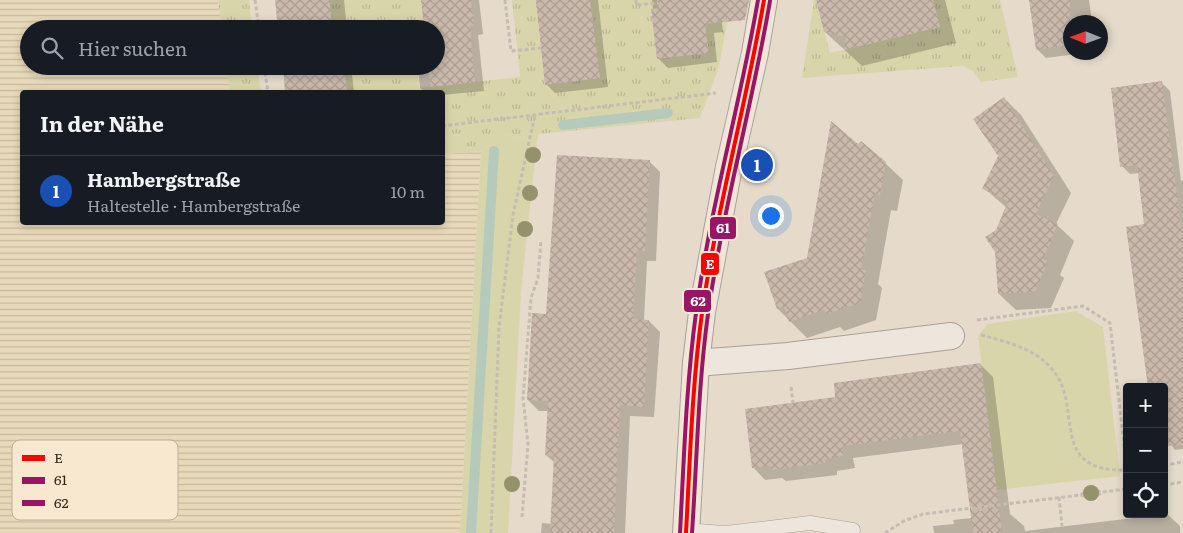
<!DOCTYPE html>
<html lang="de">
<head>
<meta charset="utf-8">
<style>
	body { margin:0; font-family:Literata,serif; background:#242831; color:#f1f3f6 }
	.controls { position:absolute; right:15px; bottom:15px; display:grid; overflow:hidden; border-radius:5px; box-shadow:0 2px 8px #0003 }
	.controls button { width:45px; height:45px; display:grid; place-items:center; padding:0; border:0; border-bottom:1px solid #363941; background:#171b24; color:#f1f3f6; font:25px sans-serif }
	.compass { position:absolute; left:1063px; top:15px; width:45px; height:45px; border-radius:50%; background:#171b24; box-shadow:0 2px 8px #0003; rotate:271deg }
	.you { position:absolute; left:770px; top:215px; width:18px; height:18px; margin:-12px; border:4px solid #fff; border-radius:50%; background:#1a73e8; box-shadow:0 0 0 8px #1a73e833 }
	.badge { display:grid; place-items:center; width:32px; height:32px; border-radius:50%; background:#7c3aed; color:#fff; font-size:16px; font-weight:700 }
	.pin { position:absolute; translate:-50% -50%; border:2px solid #fff; box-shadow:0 1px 5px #0006 }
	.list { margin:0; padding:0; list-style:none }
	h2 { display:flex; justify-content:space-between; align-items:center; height:65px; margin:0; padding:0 20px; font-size:21px }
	h2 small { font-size:16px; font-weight:400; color:#9ea1a6 }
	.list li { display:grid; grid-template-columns:32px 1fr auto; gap:15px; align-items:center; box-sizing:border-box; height:70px; padding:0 20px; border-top:1px solid #363941 }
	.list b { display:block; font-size:19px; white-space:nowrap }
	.list p { margin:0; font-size:16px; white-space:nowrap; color:#9ea1a6 }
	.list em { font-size:16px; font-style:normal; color:#9ea1a6 }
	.icon { flex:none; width:28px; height:28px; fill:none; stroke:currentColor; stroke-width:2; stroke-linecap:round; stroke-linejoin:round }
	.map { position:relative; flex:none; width:1183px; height:533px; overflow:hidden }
	.search { position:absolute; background:#171b24; box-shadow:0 2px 8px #0003; left:20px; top:20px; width:425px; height:55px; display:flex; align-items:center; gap:12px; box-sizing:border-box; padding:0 18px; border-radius:28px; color:#9ea1a6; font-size:19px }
	.panel { position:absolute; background:#171b24; box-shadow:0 2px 8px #0003; left:20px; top:90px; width:425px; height:135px; border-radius:5px }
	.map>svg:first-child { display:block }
</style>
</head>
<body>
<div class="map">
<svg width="1183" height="533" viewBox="0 0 1183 533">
	<defs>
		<pattern id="farmland-rules" width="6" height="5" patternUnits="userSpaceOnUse" patternTransform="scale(1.25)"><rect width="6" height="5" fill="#e7d9b9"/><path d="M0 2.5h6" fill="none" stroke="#c7ba9e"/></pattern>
		<pattern id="grass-tufts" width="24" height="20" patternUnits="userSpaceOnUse" patternTransform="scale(1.25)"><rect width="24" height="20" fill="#d9d5ab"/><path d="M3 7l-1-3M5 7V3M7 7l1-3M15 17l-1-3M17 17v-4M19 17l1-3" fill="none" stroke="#bbb793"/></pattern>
		<pattern id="building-cross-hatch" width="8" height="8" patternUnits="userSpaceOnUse" patternTransform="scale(1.25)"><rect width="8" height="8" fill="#c9b8ab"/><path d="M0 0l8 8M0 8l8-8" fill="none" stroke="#ad9e93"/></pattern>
	</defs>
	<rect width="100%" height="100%" fill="#e6dbca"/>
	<path fill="url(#farmland-rules)" d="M0,0H218L222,29H29V66H226L230,92H22V222H442L443,154L481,151L460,533H0Z"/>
	<g fill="url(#grass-tufts)">
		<path d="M218,0H249L252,29H222Z"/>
		<path d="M329,0H421L424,29H332Z"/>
		<path d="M512,0H731L719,67L700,118L539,134L537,141L503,135L481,151L443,154L442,92H347L344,66H417L419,88L520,77Z"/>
		<path d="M814,0H816L830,53L940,27L933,0H1000L1018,77L981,82L973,71L963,66L802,78Z"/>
		<path d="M226,66H257L261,92H230Z"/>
	</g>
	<g fill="#d9d5ab">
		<path d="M503,135L537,141L521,293L508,533H460L481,151Z"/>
		<path d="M1076,311L1103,327L1120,476L997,490L978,336L988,324Z"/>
	</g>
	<g fill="#0003">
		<path d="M276,0H344L347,29H279Z"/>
		<path d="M422,0H479L483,34L478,35L484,91L442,95V92H425L420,88L418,66H436V29Z"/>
		<path d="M536,0H598L608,87L555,93L546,84Z"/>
		<path d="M652,0H719L723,32L714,33L717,62L668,68L658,58Z"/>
		<path d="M818,0H945L956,43L862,66L825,32Z"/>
		<path d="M1031,0H1089L1092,22H1070V52H1092L1046,58L1037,49Z"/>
		<path d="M284,66H351L354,92H287Z"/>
		<path d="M1162,83L1170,91L1181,181L1183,180V449L1175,450L1167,439L1164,440V387L1139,173L1130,174L1122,166Z"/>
		<path d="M1004,98L1021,115L1071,193L1056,224L1074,241L1060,275L1064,278L1051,308L1016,310L999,294L997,231L1007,208L984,188L1000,156Z"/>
		<path d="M858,146L885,163L903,180L897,211L891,210L878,284L882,288L876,320L844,331L840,327L807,338L778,309L766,273L808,259Z"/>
		<path d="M649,161L660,172L656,261H647L644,321H649L660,332L654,417L630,416L625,533H541L542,523L552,524L555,463L546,455L548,411H539L528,400L547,315Z"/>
		<path d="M981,365L993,377L1010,514L1024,526L1025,531L1167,514L1180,526V533H934L933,526L954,524L953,520L972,518L963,444L853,458L855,468L837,471V475L786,481L782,478L765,480L753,467L837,398Z"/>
	</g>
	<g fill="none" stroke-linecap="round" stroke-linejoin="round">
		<g stroke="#b6cabc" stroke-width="10">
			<path d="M563,125L668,113"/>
			<path d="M471,533L494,151"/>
		</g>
	</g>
	<g fill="url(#building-cross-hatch)">
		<path d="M275,0H329L332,29H278Z"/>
		<path d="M421,0H471L474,25L470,26L475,82L431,87L428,66H436V29H424Z"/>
		<path d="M536,0H590L600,78L545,85Z"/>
		<path d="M657,0H749L745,20L705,24L709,53L657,59L651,9L659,8Z"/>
		<path d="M816,0H933L940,27L844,50L846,37L824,32Z"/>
		<path d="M1029,0H1070V45L1036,50Z"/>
		<path d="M283,66H344L347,92H285Z"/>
		<path d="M1162,81L1183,241V445L1166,446L1164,387H1148L1126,227L1144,224L1137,165L1120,167L1111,88Z"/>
		<path d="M1004,97L1054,176L1036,214L1058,224L1043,259L1048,261L1035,292L998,294L995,252L985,237L996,230L1008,201L982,189L998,156L973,119Z"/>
		<path d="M831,121L858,144L861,141L886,162L880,195L875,194L861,270H866L860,303L826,314L824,310L789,322L784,307L777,309L764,272L807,258Z"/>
		<path d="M557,155L650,160L645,251L637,250L633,319L649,320L644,407L620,405L614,533H550L554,456L545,455L548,401L527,400L532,313L546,314Z"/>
		<path d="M981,363L1002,533H973L960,431L842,446L843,456L825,459V463L772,470L771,466L752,468L745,409L835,397L834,383Z"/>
	</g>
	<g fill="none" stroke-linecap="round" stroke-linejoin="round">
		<defs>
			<g id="service">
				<path d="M686,530L723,533"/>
				<path d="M726,533L810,523L853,530"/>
			</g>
			<g id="minor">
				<path d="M696,363L788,356L951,336"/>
				<path d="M686,533L696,363L702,312L729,167L755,53L764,0"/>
			</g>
		</defs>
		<use href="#service" stroke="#aba094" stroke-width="15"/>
		<use href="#minor" stroke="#aba094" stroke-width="28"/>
		<g stroke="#c5bdb3" stroke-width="3" stroke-dasharray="4 2.5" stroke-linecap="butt">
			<path d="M255,0L259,29"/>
			<path d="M505,0L511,51L541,48"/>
			<path d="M636,0V5L658,3"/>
			<path d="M264,66L268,92"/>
			<path d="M442,126L716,93"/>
			<path d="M977,320L1083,306L1110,323L1127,470"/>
			<path d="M981,335C1007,342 1034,348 1052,369C1085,406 1046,472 1126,470"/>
			<path d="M791,387L793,403"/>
			<path d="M1164,465L1183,462"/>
			<path d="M1164,485L1183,482"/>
			<path d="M1081,495L1090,487L1101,492"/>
			<path d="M1059,497L1062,526"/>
			<path d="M980,507L981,516"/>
			<path d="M1137,514V516"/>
			<path d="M522,517L528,444L523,398L531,298L538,278L541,240"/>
			<path d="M491,533L499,327L513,215L535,115"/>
			<path d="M885,533L904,521L923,514L1081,495L1092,500L1102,492L1127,489"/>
		</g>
		<use href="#service" stroke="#ede6dc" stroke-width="14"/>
		<use href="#minor" stroke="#ede6dc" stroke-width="26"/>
		<defs>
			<path id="bus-1" d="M686,533C690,460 692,386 702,313C717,208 746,105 764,0"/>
			<path id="bus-2" d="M692,533C697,460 698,386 708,314C723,208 752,106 770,1"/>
			<path id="bus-3" d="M680,533C684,459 686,386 696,313C710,208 740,105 758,0"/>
		</defs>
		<use href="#bus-1" stroke="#f8e8cf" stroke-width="8"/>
		<use href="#bus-2" stroke="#f8e8cf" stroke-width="8"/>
		<use href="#bus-3" stroke="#f8e8cf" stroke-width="8"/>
		<use href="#bus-1" stroke="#f00" stroke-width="4"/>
		<use href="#bus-2" stroke="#981568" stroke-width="4"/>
		<use href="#bus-3" stroke="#981568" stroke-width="4"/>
	</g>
	<g fill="#93926c">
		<circle cx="533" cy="155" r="8"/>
		<circle cx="530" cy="193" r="8"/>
		<circle cx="525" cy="229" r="8"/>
		<circle cx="512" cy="484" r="8"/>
		<circle cx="1091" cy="493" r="8"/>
	</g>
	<rect x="12" y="440" width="166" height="80" rx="8" fill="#f8e8cf" stroke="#bfae99" stroke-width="1"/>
	<rect x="22" y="455" width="23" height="6" fill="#f00"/>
	<rect x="22" y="477" width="23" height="7" fill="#981568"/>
	<rect x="22" y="500" width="23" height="6" fill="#981568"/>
	<g font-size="14" fill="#39271b">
		<text x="54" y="463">E</text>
		<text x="54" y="485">61</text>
		<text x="54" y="508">62</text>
	</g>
	<g stroke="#f8e8cf" stroke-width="2">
		<rect x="709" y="216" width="28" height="24" rx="5" fill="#981568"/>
		<rect x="700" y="252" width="20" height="24" rx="5" fill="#f00"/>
		<rect x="683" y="289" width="29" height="24" rx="5" fill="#981568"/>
	</g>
	<g font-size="14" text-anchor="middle" font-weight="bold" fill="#fff">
		<text x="723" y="233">61</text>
		<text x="710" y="269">E</text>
		<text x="698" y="306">62</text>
	</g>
</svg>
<div class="controls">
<button>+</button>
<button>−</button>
<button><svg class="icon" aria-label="locate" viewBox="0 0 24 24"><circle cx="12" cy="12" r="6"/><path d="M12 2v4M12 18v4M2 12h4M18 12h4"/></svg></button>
</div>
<svg class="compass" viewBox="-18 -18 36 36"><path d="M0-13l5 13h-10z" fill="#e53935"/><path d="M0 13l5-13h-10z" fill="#9ea1a6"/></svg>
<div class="you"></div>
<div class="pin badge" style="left:757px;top:165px;background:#1a4fb4">1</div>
<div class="search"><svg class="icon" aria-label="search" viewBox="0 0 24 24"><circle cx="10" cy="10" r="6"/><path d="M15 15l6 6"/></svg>Hier suchen</div>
<section class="panel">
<h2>In der Nähe<small></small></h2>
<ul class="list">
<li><span class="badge" style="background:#1a4fb4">1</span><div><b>Hambergstraße</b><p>Haltestelle · Hambergstraße</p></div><em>10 m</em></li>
</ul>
</section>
</div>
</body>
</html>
